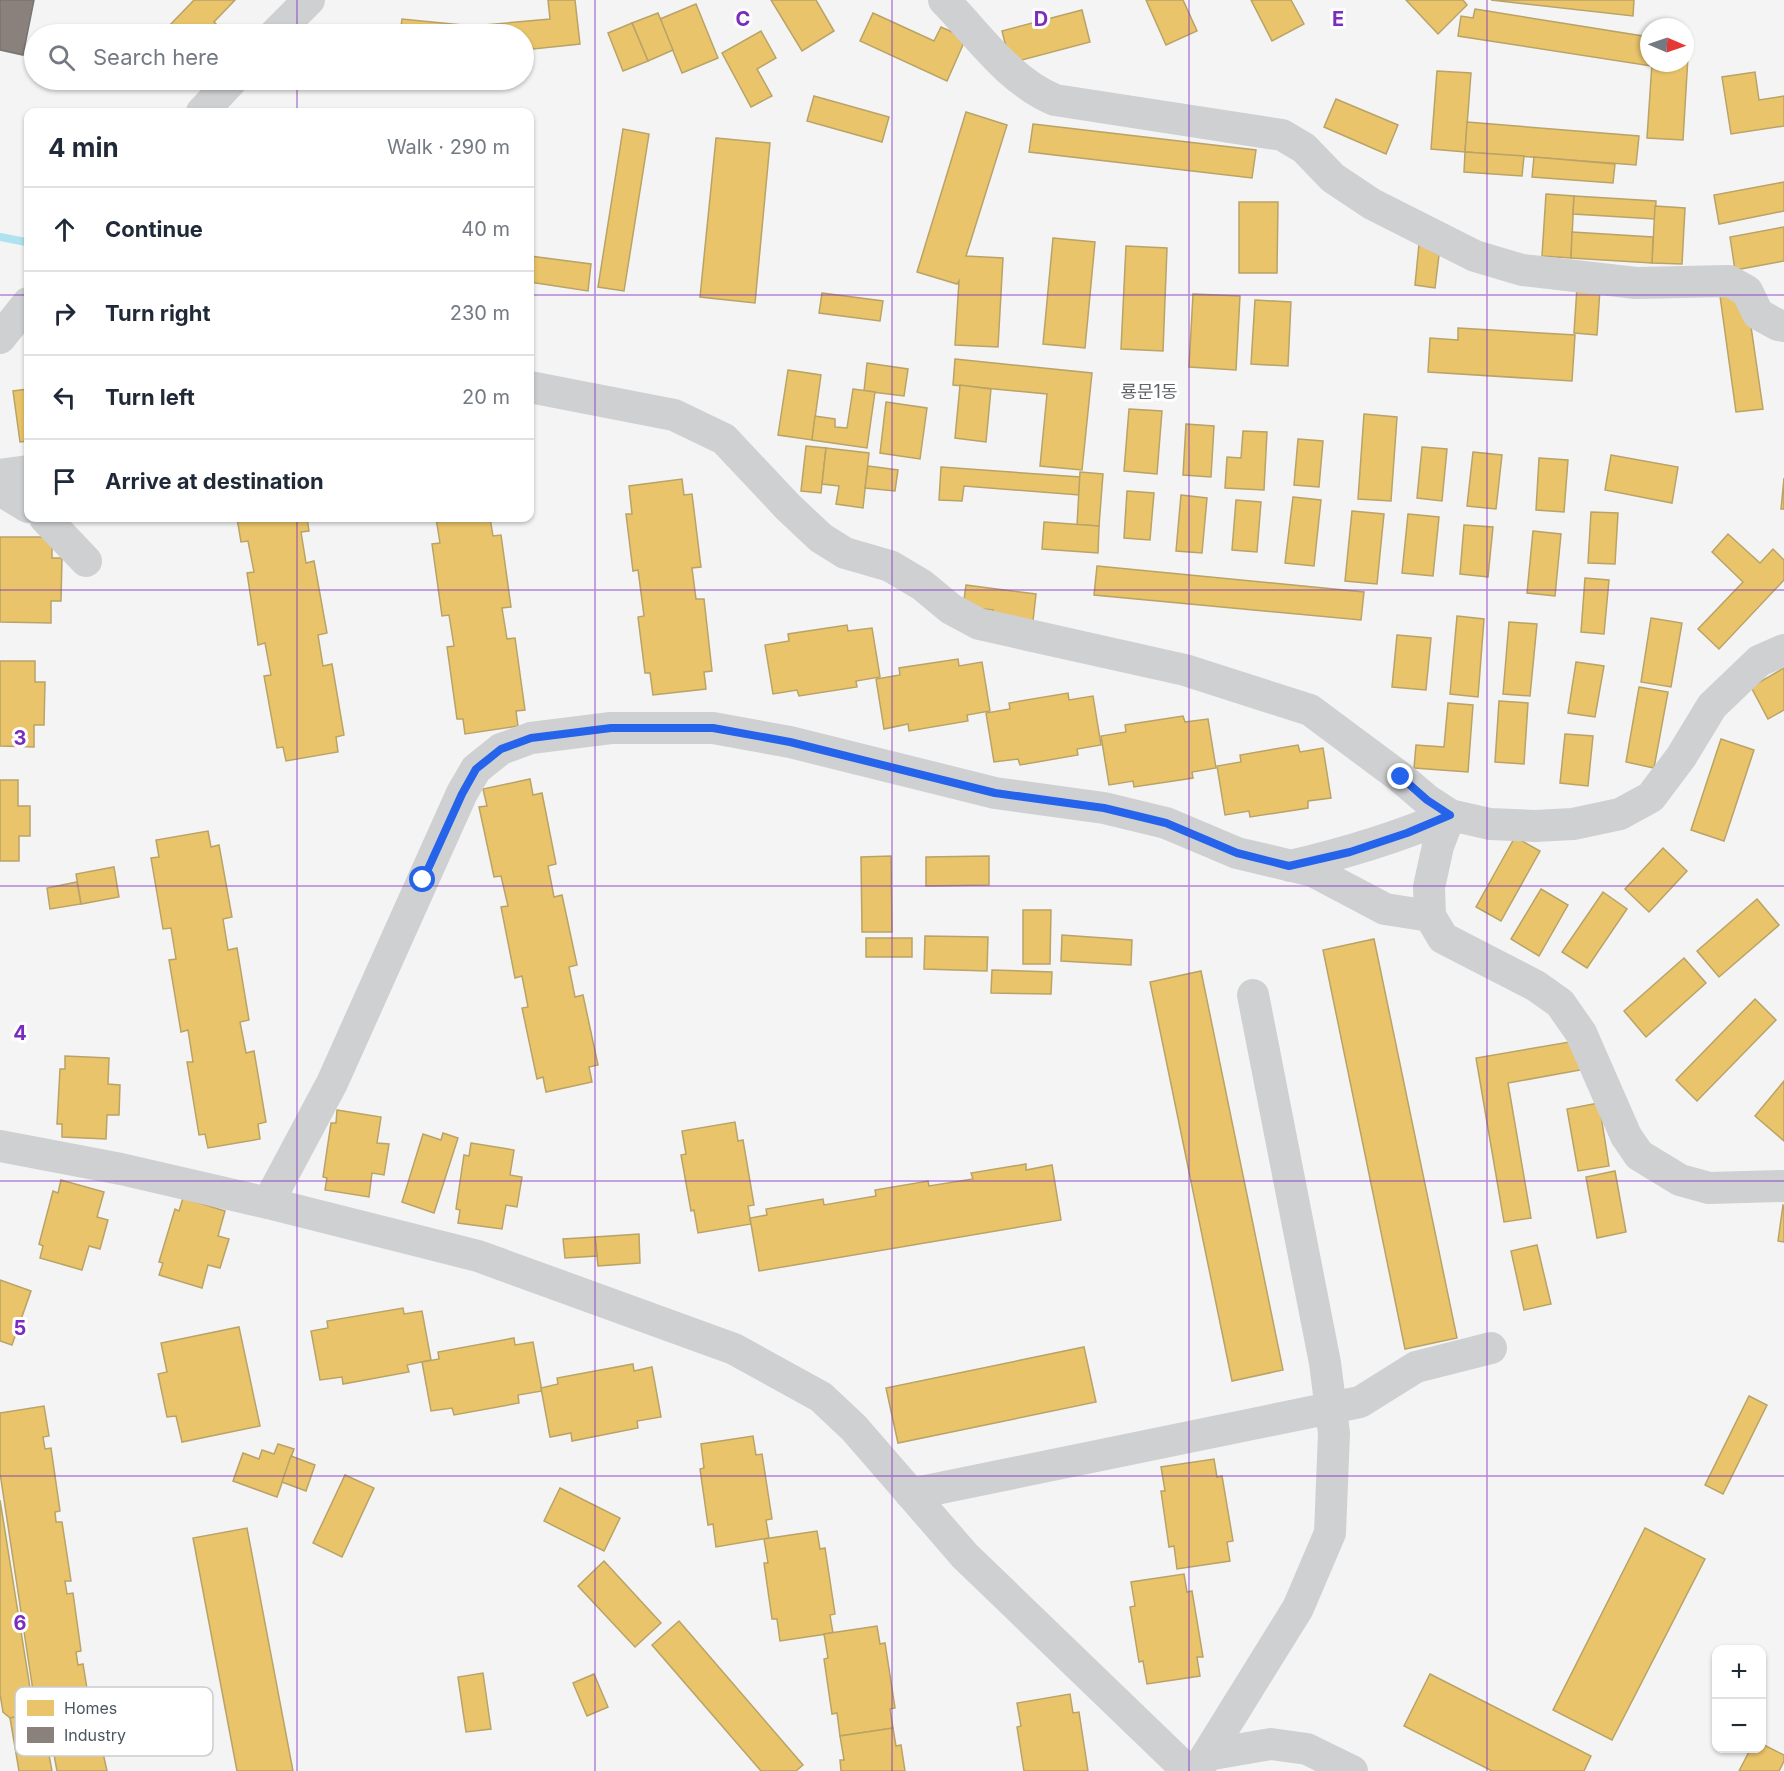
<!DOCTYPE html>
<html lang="en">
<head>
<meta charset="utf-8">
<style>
	body { margin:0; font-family:Inter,"Noto Sans KR",sans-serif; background:#f2f2f3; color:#1f2937 }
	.controls { position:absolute; right:18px; bottom:18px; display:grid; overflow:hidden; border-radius:12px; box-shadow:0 2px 4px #0004 }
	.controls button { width:54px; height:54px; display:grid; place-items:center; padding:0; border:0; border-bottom:2px solid #e0e1e3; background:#fff; color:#1f2937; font:30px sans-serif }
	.compass { position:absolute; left:1640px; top:18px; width:54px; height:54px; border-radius:50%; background:#fff; box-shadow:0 2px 4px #0004; rotate:92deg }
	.stop { position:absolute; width:18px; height:18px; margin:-14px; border:4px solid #2563eb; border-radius:50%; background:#fff }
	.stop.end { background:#2563eb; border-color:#fff; box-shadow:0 2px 6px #0008 }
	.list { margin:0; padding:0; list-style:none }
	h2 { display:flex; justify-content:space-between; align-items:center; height:78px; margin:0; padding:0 24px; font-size:26px }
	h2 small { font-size:20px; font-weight:400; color:#747a83 }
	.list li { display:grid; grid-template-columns:39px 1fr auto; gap:18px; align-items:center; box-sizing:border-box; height:84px; padding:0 24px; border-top:2px solid #e0e1e3 }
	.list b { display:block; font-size:22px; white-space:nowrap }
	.list em { font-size:20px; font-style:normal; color:#747a83 }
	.icon { flex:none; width:33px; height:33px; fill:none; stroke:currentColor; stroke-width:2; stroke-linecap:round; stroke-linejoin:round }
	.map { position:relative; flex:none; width:1784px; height:1771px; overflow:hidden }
	.search { position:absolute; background:#fff; box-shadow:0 2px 4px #0004; left:24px; top:24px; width:510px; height:66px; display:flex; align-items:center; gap:15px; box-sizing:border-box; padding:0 21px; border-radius:33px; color:#747a83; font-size:22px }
	.panel { position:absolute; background:#fff; box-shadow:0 2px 4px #0004; left:24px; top:108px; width:510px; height:414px; border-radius:12px }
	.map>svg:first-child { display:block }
</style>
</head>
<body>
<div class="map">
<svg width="1784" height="1771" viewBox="0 0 1784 1771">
	<rect width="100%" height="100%" fill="#f4f4f4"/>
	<g fill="#e9c46a" stroke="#b9a367" stroke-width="1.5">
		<path d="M194,0H235L214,22L221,29L216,34H177L169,26Z"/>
		<path d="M548,0H575L580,44L524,50V34H400L402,19L473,26L550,19Z"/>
		<path d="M771,0H816L834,31L802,51Z"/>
		<path d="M1146,0H1183L1197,31L1166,45Z"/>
		<path d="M1251,0H1291L1304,24L1272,41Z"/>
		<path d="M1406,0H1463L1467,5L1438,34Z"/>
		<path d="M1491,0H1634L1633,16Z"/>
		<path d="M696,4L718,58L682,73L660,19Z"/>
		<path d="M1475,9L1649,37V63H1652L1651,66L1458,36L1461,16L1473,18Z"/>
		<path d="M1082,10L1090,42L1010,63L1002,31Z"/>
		<path d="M658,13L673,50L648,61L632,23Z"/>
		<path d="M873,13L934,41L941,27L966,38L947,81L860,41Z"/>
		<path d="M632,23L648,61L623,71L608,33Z"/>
		<path d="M761,31L776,58L757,69L772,96L751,107L722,53Z"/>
		<path d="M1685,40H1689L1683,140L1647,138L1652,63H1685Z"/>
		<path d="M1437,71L1471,73L1465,152L1431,149Z"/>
		<path d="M1755,72L1759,100L1784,96V126L1731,134L1722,77Z"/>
		<path d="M814,96L889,117L882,142L807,121Z"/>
		<path d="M1336,99L1398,125L1386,154L1324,127Z"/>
		<path d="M966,112L1007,125L966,256L1003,258L998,347L955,345L959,281L957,284L917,272Z"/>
		<path d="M1467,122L1639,136L1636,165L1465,152Z"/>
		<path d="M1033,124L1256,150L1252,178L1029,152Z"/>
		<path d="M623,129L649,134L624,291L598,287Z"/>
		<path d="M716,138L770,143L755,303L700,297Z"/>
		<path d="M1465,152L1524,156L1522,176L1464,172Z"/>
		<path d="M1534,157L1615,164L1613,183L1532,177Z"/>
		<path d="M1784,182V211L1719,224L1714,195Z"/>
		<path d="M1546,194L1574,196L1571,258L1542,256Z"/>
		<path d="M1574,196L1656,201L1655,219L1573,214Z"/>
		<path d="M1239,202H1278L1277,273H1239Z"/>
		<path d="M1655,206L1685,208L1682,264L1652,263Z"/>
		<path d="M1784,227V261L1735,270L1730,237Z"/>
		<path d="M1572,232L1653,237L1652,263L1571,258Z"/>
		<path d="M1053,238L1095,242L1085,348L1043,344Z"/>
		<path d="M1419,244L1439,255L1435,288L1415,285Z"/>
		<path d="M1126,246L1167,248L1163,351L1121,349Z"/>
		<path d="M530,256L591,264L588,291L530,282Z"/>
		<path d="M1577,287L1600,289L1597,335L1574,333Z"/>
		<path d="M1746,292L1763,409L1736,412L1720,296Z"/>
		<path d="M822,293L883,301L880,321L819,313Z"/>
		<path d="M1193,294L1240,296L1236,370L1189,367Z"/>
		<path d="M1255,300L1291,302L1288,366L1251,364Z"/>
		<path d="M1458,328L1575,335L1572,381L1428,372L1430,338L1458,340Z"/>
		<path d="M955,359L1092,373L1082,470L1040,466L1047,394L953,385Z"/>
		<path d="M867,363L908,369L904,396L864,391Z"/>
		<path d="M788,370L821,375L812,440L778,435Z"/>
		<path d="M960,385L991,389L986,442L955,438Z"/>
		<path d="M28,389V441L20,442L13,391Z"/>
		<path d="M853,389L875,392L867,448L812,440L815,416L835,419V427L847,428Z"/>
		<path d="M886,402L927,408L920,459L880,453Z"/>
		<path d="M1129,409L1162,411L1157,474L1124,471Z"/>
		<path d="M1364,414L1397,417L1391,501L1358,499Z"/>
		<path d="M1186,424L1214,426L1211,477L1183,475Z"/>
		<path d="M1243,431L1267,432L1264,490L1225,488L1227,457L1241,458Z"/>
		<path d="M1298,439L1323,441L1319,487L1294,485Z"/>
		<path d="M806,446L826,448L821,493L801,491Z"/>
		<path d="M1422,447L1447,449L1442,501L1417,498Z"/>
		<path d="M826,448L869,453L863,508L836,504L839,486L822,484Z"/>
		<path d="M1473,452L1502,455L1496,509L1467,506Z"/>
		<path d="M1611,455L1678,467L1672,503L1605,490Z"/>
		<path d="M1539,458L1568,460L1564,512L1536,510Z"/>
		<path d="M868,466L898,470L895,491L865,488Z"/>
		<path d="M941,467L1080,477L1079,495L964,486L962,501L939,500Z"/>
		<path d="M1080,472L1103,474L1099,526L1077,525Z"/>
		<path d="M1784,478V509H1781Z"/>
		<path d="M682,479L684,495L692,494L701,567L692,568L696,599H704L712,671L704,672L706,689L653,695L650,673H645L638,617L644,616L638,570L633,571L626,514H632L629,486Z"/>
		<path d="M1127,491L1154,493L1150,540L1124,538Z"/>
		<path d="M1181,495L1207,498L1202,553L1176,551Z"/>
		<path d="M1293,497L1321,500L1314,566L1285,563Z"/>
		<path d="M1236,500L1261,502L1257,552L1232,550Z"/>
		<path d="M1352,511L1384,514L1377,584L1345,581Z"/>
		<path d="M1591,512L1618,513L1615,564L1588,563Z"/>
		<path d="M1408,514L1439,517L1433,576L1402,573Z"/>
		<path d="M237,518H307L309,531L301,532L306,563L314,561L327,633L318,635L323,666L332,664L344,735L336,737L338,752L286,761L283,747L277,748L264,676L271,675L265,643L258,645L247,573L254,572L248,541L241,542Z"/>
		<path d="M436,518H490L493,536L501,535L511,607L502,608L507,639L515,638L525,710L516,711L518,726L465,734L463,719H457L447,647L454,646L449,615L442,616L432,544L440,543Z"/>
		<path d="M1044,522L1099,526L1098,553L1042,549Z"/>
		<path d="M1464,525L1493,527L1488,577L1460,574Z"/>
		<path d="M1533,531L1561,534L1555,596L1527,593Z"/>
		<path d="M1728,534L1760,563L1773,549L1784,560V580L1719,649L1698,629L1743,582L1712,552Z"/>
		<path d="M0,537H52V558H62L61,601H51V623L0,622Z"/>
		<path d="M1097,566L1364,592L1361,620L1094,595Z"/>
		<path d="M1585,578L1609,580L1604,634L1581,632Z"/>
		<path d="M966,585L1036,594L1033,621L992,616L993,610L963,607Z"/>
		<path d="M1457,616L1484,619L1478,697L1450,694Z"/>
		<path d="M1651,618L1682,623L1671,687L1641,682Z"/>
		<path d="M1509,622L1537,624L1530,696L1503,694Z"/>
		<path d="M847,625L848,631L872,628L880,677L856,681L857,687L799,696L797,690L773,694L765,645L789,641L788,634Z"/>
		<path d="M1397,635L1431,638L1426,690L1392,687Z"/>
		<path d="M958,659L959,666L982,662L990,711L967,715L968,721L909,731L908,724L884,729L876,679L900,675L899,668Z"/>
		<path d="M0,661H35V682H45L44,725H34V747L0,746Z"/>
		<path d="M1576,662L1604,666L1595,717L1568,713Z"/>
		<path d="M1784,668V710L1768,719L1751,687Z"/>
		<path d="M1639,687L1668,692L1654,768L1626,762Z"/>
		<path d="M1068,693L1069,700L1093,696L1101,745L1077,749L1078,755L1020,765L1018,759L994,762L986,713L1010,709L1009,703Z"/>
		<path d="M1499,701L1528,703L1524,764L1495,762Z"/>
		<path d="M1448,703L1473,705L1468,772L1414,768L1416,745L1444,747Z"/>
		<path d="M1183,716L1185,722L1208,719L1216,768L1192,772L1193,778L1134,787L1133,781L1109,785L1101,736L1126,732L1125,725Z"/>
		<path d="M1565,734L1593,736L1588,786L1560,783Z"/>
		<path d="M1721,739L1754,750L1724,841L1691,830Z"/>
		<path d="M1298,745L1300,752L1323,748L1331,798L1308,801V808L1250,817L1249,811L1225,815L1217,766L1241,762L1240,755Z"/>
		<path d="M530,779L533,795L542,793L556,864L548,866L554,897L562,895L577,965L569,967L575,997L583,995L598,1065L589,1067L592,1082L546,1092L543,1077L537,1079L522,1008L528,1007L522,976L515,978L501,907L508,906L501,876L494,877L479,807L487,806L483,789Z"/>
		<path d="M0,780H18V806H30V836H19V861H0Z"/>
		<path d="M208,831L211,847L219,845L232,917L223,919L228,950L237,948L249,1020L240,1022L246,1053L254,1051L266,1122L258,1124L260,1139L208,1148L205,1134L199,1135L187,1062H193L188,1030L181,1032L169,960L176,959L171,928L163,929L151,858L159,857L156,840Z"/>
		<path d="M1515,837L1540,851L1501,921L1476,907Z"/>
		<path d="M1663,848L1687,871L1649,912L1625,889Z"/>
		<path d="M891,856L892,932H862L861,857Z"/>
		<path d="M989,856V885L926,886V857Z"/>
		<path d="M114,867L119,897L81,904L76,874Z"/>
		<path d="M77,882L81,904L50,909L47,888Z"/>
		<path d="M1541,889L1568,905L1539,956L1511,939Z"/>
		<path d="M1603,892L1627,909L1587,968L1562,952Z"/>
		<path d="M1757,899L1779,925L1719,977L1697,951Z"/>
		<path d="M1023,910H1051L1050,964H1023Z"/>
		<path d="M1062,935L1132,940L1131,965L1061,961Z"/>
		<path d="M925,936L988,937L987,971L924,969Z"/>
		<rect x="866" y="938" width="46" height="19"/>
		<path d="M1374,939L1457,1338L1405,1349L1323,950Z"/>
		<path d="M1684,958L1706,983L1646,1037L1624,1011Z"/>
		<path d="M992,970L1052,972L1051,994L991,993Z"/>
		<path d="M1201,971L1283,1370L1232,1381L1150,982Z"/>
		<path d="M1755,999L1776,1020L1697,1101L1676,1080Z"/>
		<path d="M1581,1040L1586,1069L1508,1083L1531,1218L1504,1222L1476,1058Z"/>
		<path d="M65,1056L109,1058L108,1084L120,1085L119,1115H107L106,1139L62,1137V1124H57L60,1069H65Z"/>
		<path d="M1784,1081V1141L1755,1116Z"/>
		<path d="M1599,1103L1609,1166L1578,1171L1567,1109Z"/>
		<path d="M337,1110L381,1117L377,1143L389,1144L384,1175L372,1173L369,1197L325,1190L327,1178L323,1177L331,1123H336Z"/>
		<path d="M735,1122L738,1141L743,1140L754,1205L748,1206L751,1224L698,1233L694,1210L691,1211L681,1155L686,1154L682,1131Z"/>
		<path d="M443,1133L458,1138L434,1213L402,1202L423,1134L441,1140Z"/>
		<path d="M471,1143L514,1150L510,1175L522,1177L517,1207L506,1205L502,1229L458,1223L460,1210L456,1209L464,1155L469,1156Z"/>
		<path d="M1026,1164V1170L1052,1165L1061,1220L759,1271L750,1218L767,1215L766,1209L823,1199L824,1205L876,1196L875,1190L928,1181L929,1186L973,1179L971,1173Z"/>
		<path d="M1615,1171L1626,1232L1597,1238L1586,1177Z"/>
		<path d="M61,1180L104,1192L97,1217L108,1220L100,1249L89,1246L82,1270L40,1258L43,1246L39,1244L53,1191L58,1193Z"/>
		<path d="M183,1198L225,1211L218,1236L229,1239L220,1268L208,1265L202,1288L159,1275L163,1263L159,1262L175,1209L179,1211Z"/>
		<path d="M1783,1205L1784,1206V1242L1778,1241Z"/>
		<path d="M639,1234L640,1263L598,1266L595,1237Z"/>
		<path d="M595,1237L597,1256L565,1258L563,1239Z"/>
		<path d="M1537,1245L1551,1304L1524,1310L1511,1251Z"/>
		<path d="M0,1280L31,1291L12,1345L0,1341Z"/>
		<path d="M403,1308L404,1314L422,1311L431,1360L407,1365L409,1372L343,1384L342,1377L320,1380L311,1331L328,1328L327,1321Z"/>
		<path d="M239,1327L260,1426L182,1442L176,1416L167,1417L158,1374L167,1372L161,1343Z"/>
		<path d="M514,1338L515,1345L533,1342L542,1391L518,1395L519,1403L454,1415L452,1408L431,1411L422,1362L439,1359L438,1352Z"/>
		<path d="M1084,1347L1096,1402L898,1443L886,1388Z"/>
		<path d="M633,1364L634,1371L652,1367L661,1417L637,1421L638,1428L572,1441L571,1433L550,1437L541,1388L558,1384L557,1378Z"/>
		<path d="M1749,1396L1767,1405L1723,1494L1705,1485Z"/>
		<path d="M44,1406L49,1436L43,1437L45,1449L51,1448L60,1511L55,1512L56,1522H62L71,1581H65L67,1594L73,1593L81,1651L76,1652L78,1665L83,1664L88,1695L35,1704L0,1473V1413Z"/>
		<path d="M753,1436L756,1455L762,1454L772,1519L766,1520L769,1538L716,1547L713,1524L708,1525L700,1469L704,1468L701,1444Z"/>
		<path d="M278,1444L294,1449L277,1497L233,1481L243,1453L259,1459L262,1450L274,1454Z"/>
		<path d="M291,1456L315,1465L306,1491L282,1482Z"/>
		<path d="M1214,1459L1217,1477L1222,1476L1233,1541L1227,1542L1230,1561L1177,1569L1174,1546L1169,1547L1161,1491H1165L1161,1467Z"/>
		<path d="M345,1475L374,1488L342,1557L313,1543Z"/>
		<path d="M560,1488L620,1518L604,1551L544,1521Z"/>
		<path d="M0,1500L34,1713L10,1718L3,1712L0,1694Z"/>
		<path d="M247,1528L293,1771H237L193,1538Z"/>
		<path d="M1645,1528L1705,1559L1612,1740L1553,1710Z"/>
		<path d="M817,1531L820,1549L825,1548L835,1614L830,1615L833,1633L780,1641L777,1619H772L764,1563H768L764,1539Z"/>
		<path d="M604,1561L661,1623L635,1647L578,1586Z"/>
		<path d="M1184,1574L1187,1592L1192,1591L1203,1657H1197L1200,1676L1147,1684L1143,1661L1139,1662L1130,1607L1135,1606L1131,1582Z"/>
		<path d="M679,1621L803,1765L796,1771H761L652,1645Z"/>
		<path d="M877,1626L880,1644L885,1643L895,1708L890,1709L893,1728L840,1736L837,1713L832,1714L824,1659L828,1658L824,1634Z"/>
		<path d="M483,1673L491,1729L466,1732L458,1677Z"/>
		<path d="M594,1674L608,1707L587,1716L573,1683Z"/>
		<path d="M1430,1674L1591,1756L1584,1771H1492L1404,1726Z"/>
		<path d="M1070,1694L1073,1713L1079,1712L1088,1771H1024L1017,1727L1021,1726L1017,1703Z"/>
		<path d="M41,1712L52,1771H19L10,1718Z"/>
		<path d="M893,1728L896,1746L901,1745L905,1771H841L840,1760H844L840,1736Z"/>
		<path d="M100,1739L107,1771H57L53,1749Z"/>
		<path d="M1762,1744L1784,1755V1761L1779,1771H1739L1751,1748H1762Z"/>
	</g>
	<path fill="#8a817c" stroke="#777474" stroke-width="1.5" d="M0,0H34L23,55L0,50Z"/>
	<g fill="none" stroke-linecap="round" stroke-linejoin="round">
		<path stroke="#aee2f0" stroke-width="8" d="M0,237L26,242L28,241"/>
		<g stroke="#ced0d2" stroke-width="32">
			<path d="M944,0C979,36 1008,80 1055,100L1282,135L1304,148L1333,178L1372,204L1475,256L1522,270L1636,283L1729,281L1747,291L1758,314L1778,325L1784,326"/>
			<path d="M275,34L309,0"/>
			<path d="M202,112L232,80"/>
			<path d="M0,338L28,303"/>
			<path d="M530,387L674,415L724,439L788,507L821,538L845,553L890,566L922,585L951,609L979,624L1185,670L1310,710L1400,777L1427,800L1450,815L1490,824L1535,826L1573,824L1620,814L1651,797L1681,757L1712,706L1759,661L1784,650"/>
			<path d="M0,475L28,471"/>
			<path d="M0,490L28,507"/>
			<path d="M45,518L86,561"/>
			<path d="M1450,815L1438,846L1429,887L1430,916L1443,938L1536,986L1560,1003L1581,1033L1626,1136L1639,1155L1680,1180L1709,1188L1784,1186"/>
			<path d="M1290,866C1347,853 1396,838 1450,815"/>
			<path d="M0,1146L121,1169L268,1203L478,1256L734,1349L821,1397L854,1428L965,1556L1188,1771"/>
			<path d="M268,1203L332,1083L462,793L476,769L501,749L531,738L611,728H713L790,742L995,793L1104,808L1166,823L1237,853L1313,871L1385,909L1430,916"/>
			<path d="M911,1494L1360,1402L1416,1367L1491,1348"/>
			<path d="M1207,1755L1271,1744L1307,1749L1352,1771"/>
			<path d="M1197,1771L1298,1608L1330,1533L1334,1433L1325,1363L1253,995"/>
		</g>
	</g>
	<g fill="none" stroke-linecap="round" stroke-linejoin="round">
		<path stroke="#2563eb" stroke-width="8" d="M423,880L462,794L476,769L501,749L531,738L611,728H713L790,742L995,793L1104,808L1166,823L1237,853L1289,866L1350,852L1407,833L1450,815L1427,800L1401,777"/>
	</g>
	<path fill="none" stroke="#7b2cbf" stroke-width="1.5" stroke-opacity="0.55" d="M297,0V34M595,0V1771M892,0V1771M1189,0V1771M1487,0V1771M297,80V112M0,295H28M530,295H1784M297,518V1771M0,590H1784M0,886H1784M0,1181H1784M0,1476H1784"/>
	<g text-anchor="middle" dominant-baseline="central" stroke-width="6" stroke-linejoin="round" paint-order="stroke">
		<g font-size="18" fill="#5f6368" stroke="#fff">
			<text x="1149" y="391">룡문1동</text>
		</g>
	</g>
	<rect x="15" y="1687" width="198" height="69" rx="9" fill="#fff" stroke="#c9ccd0" stroke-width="1.5"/>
	<rect x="27" y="1700" width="27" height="16" fill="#e9c46a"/>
	<rect x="27" y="1727" width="27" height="16" fill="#8a817c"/>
	<g font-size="16" fill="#4a5661">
		<text x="64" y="1714">Homes</text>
		<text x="64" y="1741">Industry</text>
	</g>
	<g font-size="20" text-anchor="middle" font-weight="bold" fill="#7b2cbf" stroke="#fff" stroke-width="6" stroke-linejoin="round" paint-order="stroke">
		<text x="743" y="26">C</text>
		<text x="1041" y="26">D</text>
		<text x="1338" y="26">E</text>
		<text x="20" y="745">3</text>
		<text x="20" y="1040">4</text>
		<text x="20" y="1335">5</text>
		<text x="20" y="1630">6</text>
	</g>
</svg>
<div class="controls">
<button>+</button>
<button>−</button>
</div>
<svg class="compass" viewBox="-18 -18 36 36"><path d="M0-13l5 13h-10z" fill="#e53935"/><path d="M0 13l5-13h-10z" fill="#747a83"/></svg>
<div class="stop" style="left:423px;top:880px"></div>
<div class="stop end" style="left:1401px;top:777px"></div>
<div class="search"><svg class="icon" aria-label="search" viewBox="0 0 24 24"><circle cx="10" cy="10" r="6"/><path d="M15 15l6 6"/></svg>Search here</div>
<section class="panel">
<h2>4 min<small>Walk · 290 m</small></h2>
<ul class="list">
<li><svg class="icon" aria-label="ahead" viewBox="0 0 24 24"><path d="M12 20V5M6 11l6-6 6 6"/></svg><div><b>Continue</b></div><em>40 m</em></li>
<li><svg class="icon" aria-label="right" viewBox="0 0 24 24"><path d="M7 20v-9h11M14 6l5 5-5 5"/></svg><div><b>Turn right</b></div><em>230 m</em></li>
<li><svg class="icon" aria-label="left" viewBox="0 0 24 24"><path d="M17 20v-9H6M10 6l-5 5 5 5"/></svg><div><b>Turn left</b></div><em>20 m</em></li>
<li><svg class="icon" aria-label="arrive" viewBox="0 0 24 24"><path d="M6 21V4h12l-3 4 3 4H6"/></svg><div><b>Arrive at destination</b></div></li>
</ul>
</section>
</div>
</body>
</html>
